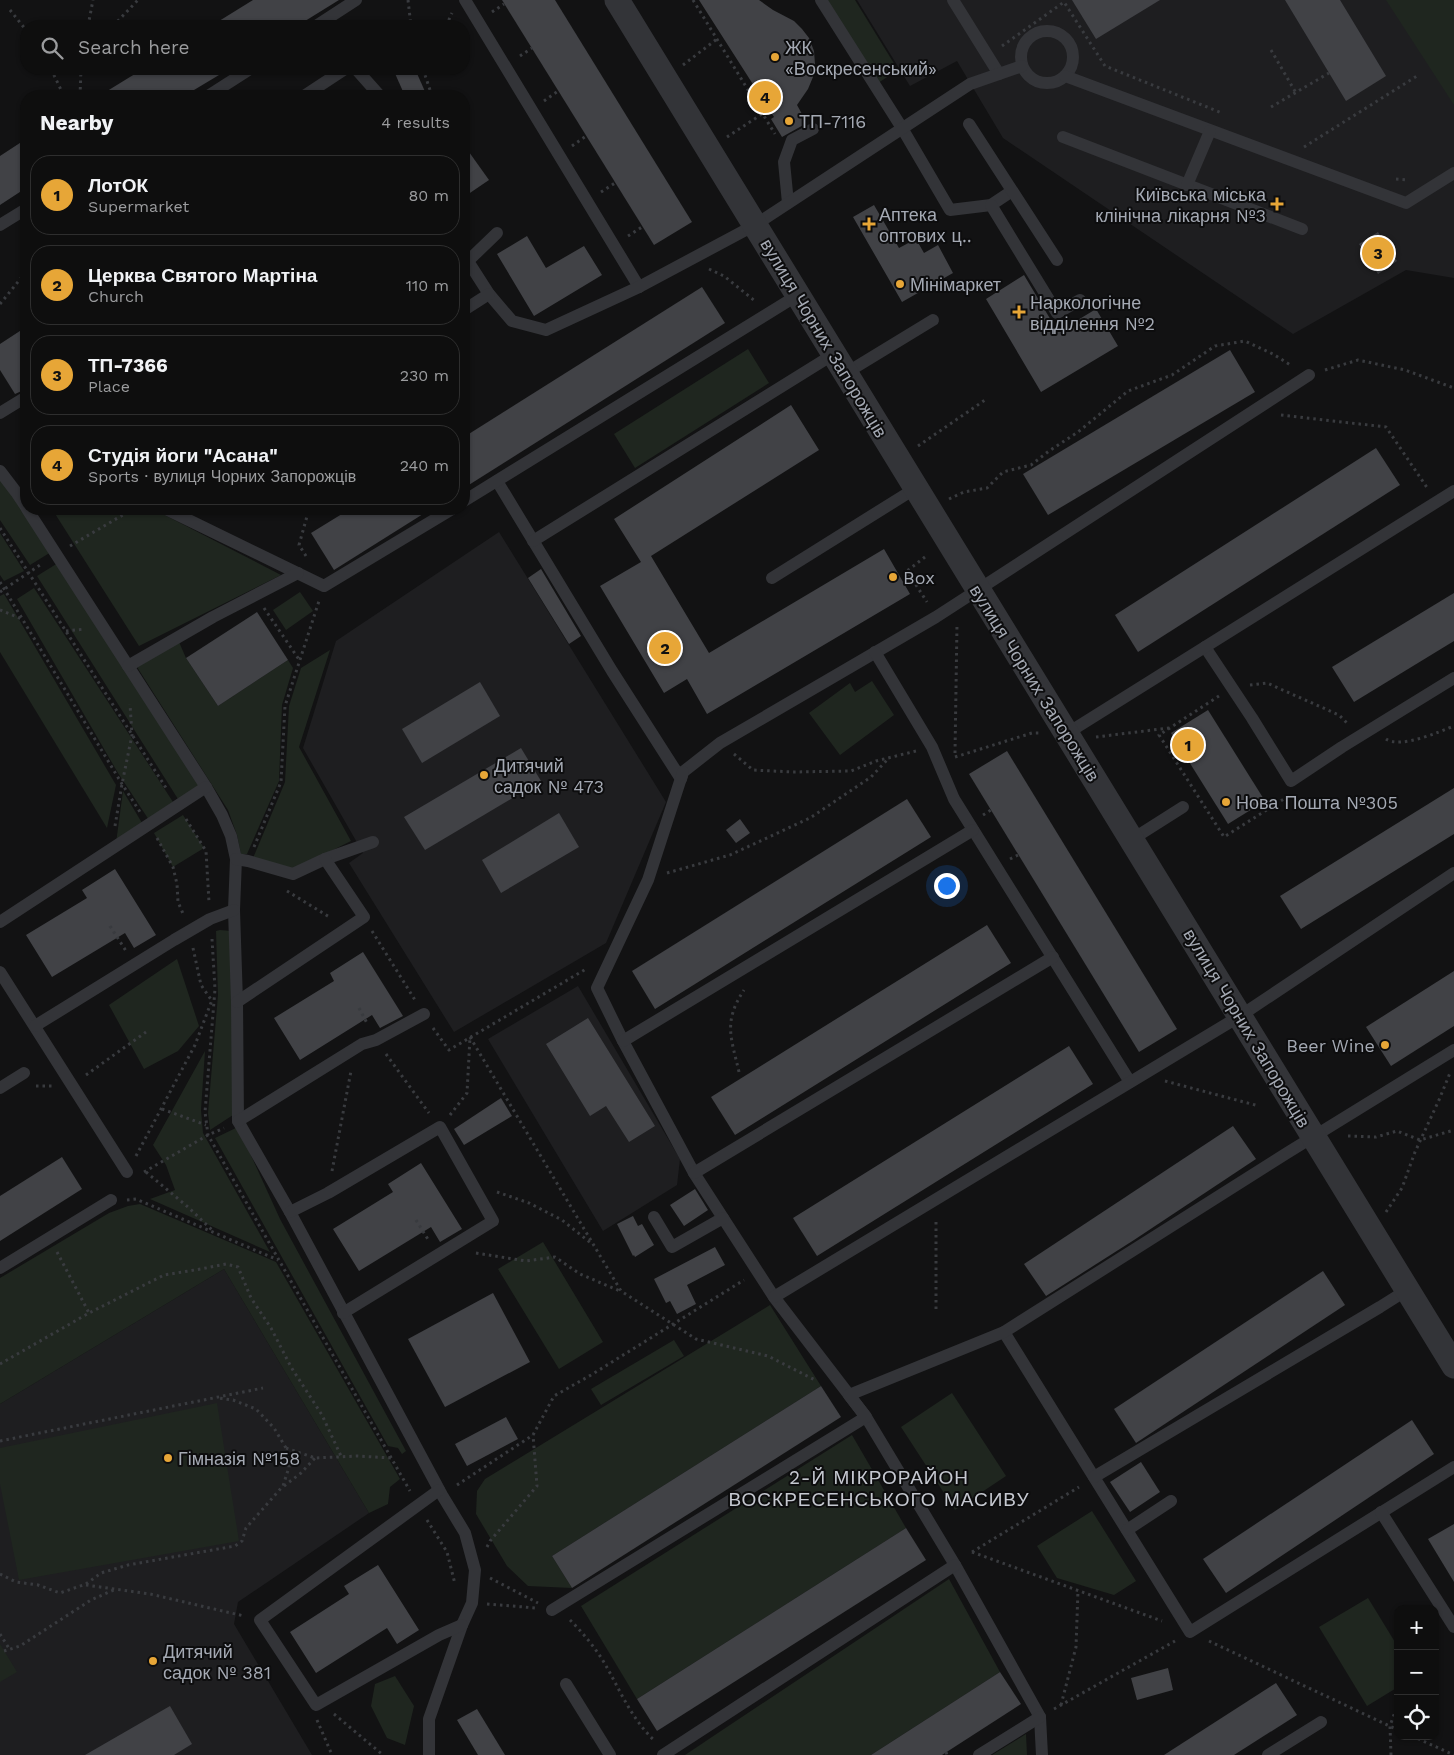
<!DOCTYPE html>
<html lang="en">
<head>
<meta charset="utf-8">
<style>
	body { margin:0; font-family:"Work Sans",sans-serif; background:#171717; color:#f1f3f6 }
	.controls { position:absolute; right:15px; bottom:15px; display:grid; overflow:hidden; border-radius:10px; box-shadow:0 1px 4px #0004 }
	.controls button { width:45px; height:45px; display:grid; place-items:center; padding:0; border:0; border-bottom:1px solid #2e2e2e; background:#0e0e0e; color:#f1f3f6; font:25px sans-serif }
	.you { position:absolute; left:946px; top:885px; width:18px; height:18px; margin:-12px; border:4px solid #fff; border-radius:50%; background:#1a73e8; box-shadow:0 0 0 8px #1a73e833 }
	.badge { display:grid; place-items:center; width:32px; height:32px; border-radius:50%; background:#e7a637; color:#111; font-size:16px; font-weight:700 }
	.pin { position:absolute; translate:-50% -50%; border:2px solid #fff; box-shadow:0 1px 5px #0006 }
	.list { margin:0; padding:0; list-style:none }
	h2 { display:flex; justify-content:space-between; align-items:center; height:65px; margin:0; padding:0 20px; font-size:21px }
	h2 small { font-size:16px; font-weight:400; color:#9b9c9e }
	.list li { display:grid; grid-template-columns:32px 1fr auto; gap:15px; align-items:center; box-sizing:border-box; height:80px; margin:0 10px 10px; padding:0 10px; border:1px solid #2e2e2e; border-radius:20px }
	.list b { display:block; font-size:19px; white-space:nowrap }
	.list p { margin:0; font-size:16px; white-space:nowrap; color:#9b9c9e }
	.list em { font-size:16px; font-style:normal; color:#9b9c9e }
	.icon { flex:none; width:28px; height:28px; fill:none; stroke:currentColor; stroke-width:2; stroke-linecap:round; stroke-linejoin:round }
	.map { position:relative; flex:none; width:1454px; height:1755px; overflow:hidden }
	.search { position:absolute; background:#0e0e0e; box-shadow:0 1px 4px #0004; left:20px; top:20px; width:450px; height:55px; display:flex; align-items:center; gap:12px; box-sizing:border-box; padding:0 18px; border-radius:20px; color:#9b9c9e; font-size:19px }
	.panel { position:absolute; background:#0e0e0e; box-shadow:0 1px 4px #0004; left:20px; top:90px; width:450px; height:425px; border-radius:20px }
	.map>svg:first-child { display:block }
</style>
</head>
<body>
<div class="map">
<svg width="1454" height="1755" viewBox="0 0 1454 1755">
	<rect width="100%" height="100%" fill="#121213"/>
	<g fill="#1e1e20">
		<path d="M857,0H1454V278L1406,270L1293,334L1003,138L957,61L910,86Z"/>
		<path d="M499,532L666,802L606,943L454,1032L349,863L363,853L303,748L336,641Z"/>
		<path d="M578,986L680,1159L677,1185L603,1231L488,1039Z"/>
		<path d="M224,1269L369,1513L238,1602L234,1624L312,1755H0V1404Z"/>
	</g>
	<g fill="#1f261f">
		<path d="M827,0H855L898,70L878,83Z"/>
		<path d="M1386,0H1454V105Z"/>
		<path d="M748,349L769,383L635,468L614,434Z"/>
		<path d="M0,477L51,552L30,565L0,520Z"/>
		<path d="M52,509H153L281,575L139,646Z"/>
		<path d="M0,533L24,571L4,581L0,575Z"/>
		<path d="M58,563L201,786L178,799L37,576Z"/>
		<path d="M34,588L173,802L149,820L118,773L17,599Z"/>
		<path d="M300,592L313,611L286,630L273,610Z"/>
		<path d="M4,594L116,785L107,828L0,652V596Z"/>
		<path d="M179,642L186,658L218,706L288,660L293,668L282,705L279,781L247,854H241L237,835L228,810L137,667Z"/>
		<path d="M330,650L299,747L351,841L293,870L253,858L285,782L289,706L301,668Z"/>
		<path d="M872,681L894,715L840,755L809,713L850,683L855,692Z"/>
		<path d="M123,791L142,823L116,843Z"/>
		<path d="M183,815L204,848L173,867L154,833Z"/>
		<path d="M220,930L231,931L233,1115L210,1130L208,1113L218,995L216,931Z"/>
		<path d="M177,959L199,1026L178,1051L144,1069L109,1005Z"/>
		<path d="M205,1051L201,1110L203,1133L270,1252L150,1199L175,1190L166,1165L153,1145Z"/>
		<path d="M238,1127L280,1219L406,1451L402,1454L398,1448L388,1446L215,1138Z"/>
		<path d="M140,1204L276,1262L400,1479L390,1487L388,1504L369,1513L224,1269L0,1404V1278L109,1213L128,1206Z"/>
		<path d="M543,1242L603,1342L559,1369L498,1269Z"/>
		<path d="M770,1305L821,1386L552,1556L572,1588L528,1586L507,1566L476,1514L477,1491L485,1479Z"/>
		<path d="M674,1340L684,1356L601,1405L591,1389Z"/>
		<path d="M952,1393L1006,1476L955,1510L901,1427Z"/>
		<path d="M217,1403L239,1541L19,1580L0,1484V1448Z"/>
		<path d="M852,1435L906,1528L637,1699L581,1606Z"/>
		<path d="M1092,1511L1136,1581L1114,1595L1057,1578L1037,1546Z"/>
		<path d="M949,1579L1000,1672L871,1755H685Z"/>
		<path d="M1368,1598L1398,1647V1687L1367,1706L1319,1627Z"/>
		<path d="M0,1644L17,1672L0,1682Z"/>
		<path d="M395,1676L414,1706L405,1745L387,1738L371,1706L375,1684Z"/>
		<path d="M1026,1734L1027,1755H992Z"/>
	</g>
	<g fill="#414246">
		<path d="M253,0H339L297,26H211Z"/>
		<path d="M502,0H555L692,222L654,245Z"/>
		<path d="M699,0H759L773,10L794,21L802,29L809,38L814,51L815,64L813,77L808,89L797,105L807,123L782,137L771,119L774,117Z"/>
		<path d="M1072,0H1160L1096,39Z"/>
		<path d="M1285,0H1340L1386,76L1346,101Z"/>
		<path d="M143,69H229L184,96H99Z"/>
		<path d="M393,69H415L427,96H405Z"/>
		<path d="M26,139V188L0,205V156Z"/>
		<path d="M464,145L489,180L464,197Z"/>
		<path d="M874,205L899,248L916,239L924,253L938,245L953,273L902,302L853,217Z"/>
		<path d="M1378,232L1397,261L1378,274L1359,244Z"/>
		<path d="M527,236L546,268L584,246L602,275L534,316L497,254Z"/>
		<path d="M1024,275L1058,332L1096,309L1118,346L1041,392L986,299Z"/>
		<path d="M702,287L725,323L464,488V437Z"/>
		<path d="M26,327V389L15,394L0,370V344Z"/>
		<path d="M1230,350L1255,392L1048,515L1023,474Z"/>
		<path d="M791,405L819,450L651,556L709,653L884,549L910,594L707,714L687,679L664,693L600,586L641,562L614,519Z"/>
		<path d="M1376,448L1400,485L1138,652L1115,615Z"/>
		<path d="M350,509H431L334,570L311,533Z"/>
		<path d="M541,569L581,636L569,644L528,578Z"/>
		<path d="M1454,593V641L1354,702L1332,667Z"/>
		<path d="M257,612L288,660L218,706L186,658Z"/>
		<path d="M480,682L500,716L422,763L402,729Z"/>
		<path d="M1208,710L1265,801L1228,824L1171,733Z"/>
		<path d="M521,748L541,781L425,850L404,817Z"/>
		<path d="M1007,751L1177,1029L1139,1052L969,774Z"/>
		<path d="M1454,788V834L1301,929L1280,896Z"/>
		<path d="M907,799L931,837L655,1009L632,971Z"/>
		<path d="M559,813L579,847L501,893L482,860Z"/>
		<path d="M740,819L750,833L736,843L726,830Z"/>
		<path d="M115,869L156,935L134,948L125,933L52,977L26,935L87,898L82,890Z"/>
		<path d="M987,925L1011,963L735,1135L711,1097Z"/>
		<path d="M363,952L403,1016L380,1028L372,1015L300,1060L274,1018L334,981L330,973Z"/>
		<path d="M1454,971V1026L1391,1066L1366,1027Z"/>
		<path d="M588,1018L655,1126L629,1142L606,1106L590,1116L546,1044Z"/>
		<path d="M1069,1046L1093,1084L817,1256L793,1218Z"/>
		<path d="M501,1098L512,1116L464,1145L454,1129Z"/>
		<path d="M1233,1126L1256,1159L1134,1240L1046,1296L1024,1264Z"/>
		<path d="M62,1157L82,1189L0,1241V1196Z"/>
		<path d="M421,1163L462,1229L440,1242L431,1227L359,1271L333,1229L393,1192L388,1184Z"/>
		<path d="M695,1189L708,1210L684,1226L670,1205Z"/>
		<path d="M633,1216L638,1226L642,1224L654,1245L635,1257L634,1255L633,1256L617,1224Z"/>
		<path d="M715,1247L725,1265L687,1285L696,1304L677,1314L670,1301L666,1303L654,1279Z"/>
		<path d="M1323,1271L1345,1305L1136,1443L1114,1409Z"/>
		<path d="M493,1293L530,1362L445,1407L408,1339Z"/>
		<path d="M821,1386L841,1417L572,1588L552,1556Z"/>
		<path d="M506,1417L518,1439L467,1466L455,1444Z"/>
		<path d="M1412,1420L1434,1454L1226,1593L1203,1559Z"/>
		<path d="M1141,1462L1160,1492L1130,1512L1110,1482Z"/>
		<path d="M1454,1524V1582L1428,1539Z"/>
		<path d="M906,1528L926,1560L657,1731L637,1699Z"/>
		<path d="M378,1565L419,1630L397,1644L387,1628L316,1673L290,1632L349,1594L344,1586Z"/>
		<path d="M1168,1668L1173,1690L1137,1700L1131,1678Z"/>
		<path d="M1000,1672L1021,1704L942,1755H871Z"/>
		<path d="M1276,1683L1297,1715L1234,1755H1164Z"/>
		<path d="M170,1706L192,1744L174,1755H85Z"/>
		<path d="M477,1709L505,1755H478L457,1720Z"/>
	</g>
	<g fill="none" stroke-linecap="round" stroke-linejoin="round">
		<g stroke="#393b3f" stroke-width="3" stroke-dasharray="2.5 4" stroke-linecap="butt">
			<path d="M408,0L411,26"/>
			<path d="M693,0L775,134"/>
			<path d="M10,10L26,30"/>
			<path d="M492,12L504,4"/>
			<path d="M88,26L93,0"/>
			<path d="M113,26L138,0"/>
			<path d="M423,26H425"/>
			<path d="M446,26L452,13"/>
			<path d="M1002,46L1064,2L1105,66L1222,113"/>
			<path d="M1271,50L1296,93"/>
			<path d="M520,56L532,48"/>
			<path d="M683,65L717,39"/>
			<path d="M51,69L64,96"/>
			<path d="M423,69L432,96"/>
			<path d="M80,96L81,69"/>
			<path d="M544,101L558,91"/>
			<path d="M1271,107L1329,73"/>
			<path d="M727,137L762,114"/>
			<path d="M572,146L586,136"/>
			<path d="M1304,147L1417,76"/>
			<path d="M1396,179L1409,180"/>
			<path d="M601,192L615,183"/>
			<path d="M628,236L642,227"/>
			<path d="M709,269L724,276L755,301"/>
			<path d="M0,304L26,272"/>
			<path d="M1325,370L1358,360L1405,370L1454,388"/>
			<path d="M1281,415L1386,427L1428,489"/>
			<path d="M918,446L985,400"/>
			<path d="M949,499L964,492L987,488L1003,472L1031,465L1049,451L1078,432L1128,391L1172,375L1215,346L1245,341L1273,354L1292,366"/>
			<path d="M0,528L168,791"/>
			<path d="M70,546L133,509"/>
			<path d="M306,556L299,545L309,509"/>
			<path d="M925,557L907,571L927,602"/>
			<path d="M0,582L122,784L140,812"/>
			<path d="M0,592L43,563"/>
			<path d="M264,608L300,661"/>
			<path d="M0,610L22,619"/>
			<path d="M66,631L85,629"/>
			<path d="M1250,685L1267,683L1339,715L1348,724"/>
			<path d="M1219,696L1159,735L1224,837L1287,797"/>
			<path d="M1096,737L1169,728"/>
			<path d="M1386,739C1400,749 1439,732 1454,726"/>
			<path d="M955,753L957,624"/>
			<path d="M734,754L753,770L793,772L851,771L876,761L916,751"/>
			<path d="M955,757L1032,733H1040"/>
			<path d="M983,815L991,810"/>
			<path d="M186,819L206,851L209,902"/>
			<path d="M115,826L122,784L132,735L130,704"/>
			<path d="M157,838L173,867L177,884L178,902L184,916"/>
			<path d="M254,847L281,782L285,706L319,601"/>
			<path d="M1010,859L1018,855"/>
			<path d="M667,873L730,855L810,818L871,777L888,759"/>
			<path d="M287,891L331,918"/>
			<path d="M110,926L126,951"/>
			<path d="M372,931L415,1000"/>
			<path d="M212,939L215,989L205,1112L208,1135L410,1491"/>
			<path d="M193,948L201,985L212,1001"/>
			<path d="M359,1008L368,1025"/>
			<path d="M433,1028L449,1050L586,969"/>
			<path d="M470,1037L621,1291L696,1339L768,1356L815,1380"/>
			<path d="M386,1054L429,1113"/>
			<path d="M739,1072C731,1037 723,1022 744,990"/>
			<path d="M86,1075L146,1032"/>
			<path d="M1165,1081L1259,1106"/>
			<path d="M36,1086H52"/>
			<path d="M162,1109L206,1125"/>
			<path d="M450,1115L467,1093L470,1037"/>
			<path d="M1348,1136L1376,1137L1397,1131L1420,1140L1454,1130"/>
			<path d="M136,1156L195,1045L212,1000"/>
			<path d="M332,1171L351,1071"/>
			<path d="M144,1172L208,1135L224,1128"/>
			<path d="M146,1172L188,1207L213,1231"/>
			<path d="M497,1192L529,1203L562,1220L592,1244"/>
			<path d="M127,1200L136,1199L278,1260"/>
			<path d="M1386,1212L1402,1188L1415,1152L1439,1100L1450,1073"/>
			<path d="M416,1220L429,1241"/>
			<path d="M57,1252L89,1313"/>
			<path d="M476,1253L526,1261L555,1257L580,1274L620,1291"/>
			<path d="M936,1309V1220"/>
			<path d="M0,1364L89,1313L164,1275L201,1269L226,1264L238,1267L251,1298L271,1328L291,1367L322,1415L341,1456"/>
			<path d="M0,1441L263,1388"/>
			<path d="M286,1448L315,1458L358,1456L392,1458"/>
			<path d="M457,1485L533,1435L554,1396L591,1375L744,1280"/>
			<path d="M284,1486L301,1473L315,1458"/>
			<path d="M427,1520L447,1552L455,1584"/>
			<path d="M487,1547L490,1541L537,1486L533,1435"/>
			<path d="M972,1552L1162,1621"/>
			<path d="M972,1552L1079,1487"/>
			<path d="M0,1574L16,1582L38,1585L60,1593L86,1584L101,1573L128,1565L235,1546L242,1541L246,1528L283,1486L289,1467L286,1448L274,1428L256,1409L233,1400L218,1398"/>
			<path d="M490,1578L538,1603"/>
			<path d="M86,1585L150,1594L244,1616"/>
			<path d="M487,1604L536,1608"/>
			<path d="M570,1620C582,1632 593,1645 602,1659C619,1687 630,1718 655,1741"/>
			<path d="M0,1634L10,1650"/>
			<path d="M1209,1641L1398,1730"/>
			<path d="M4,1651L20,1646L91,1600L116,1589"/>
			<path d="M1061,1705L1076,1647L1078,1590"/>
			<path d="M1054,1709L1175,1641"/>
			<path d="M334,1714L383,1755"/>
			<path d="M317,1720L332,1755"/>
			<path d="M1412,1736L1454,1755"/>
			<path d="M946,1752L947,1755"/>
			<path d="M1391,1755L1390,1726L1396,1709V1688"/>
		</g>
		<g stroke="#333438" stroke-width="12">
			<path d="M465,0L639,287"/>
			<path d="M821,0L902,128L950,210L991,205L1012,191"/>
			<path d="M953,0L999,74"/>
			<path d="M316,26L356,0"/>
			<circle cx="1047" cy="57" r="26"/>
			<path d="M356,69L380,96"/>
			<path d="M1065,76L1406,203L1454,173"/>
			<path d="M208,96L250,69"/>
			<path d="M304,96L345,69"/>
			<path d="M969,124L1057,260"/>
			<path d="M1063,137L1302,229"/>
			<path d="M1187,185L1210,131"/>
			<path d="M788,203L784,162L792,140L813,129"/>
			<path d="M991,205L1057,313L1080,300"/>
			<path d="M0,225L26,209"/>
			<path d="M464,255L489,294L512,321L546,330L639,287L755,225L970,84L1022,66"/>
			<path d="M468,261L497,233"/>
			<path d="M464,310L489,294"/>
			<path d="M846,373L933,320"/>
			<path d="M0,413L26,397"/>
			<path d="M0,471L16,492L26,507"/>
			<path d="M497,481L612,671L681,779L683,772L720,743L936,617L1309,375"/>
			<path d="M464,501L798,295"/>
			<path d="M27,509L206,787L222,815L231,836L236,859L234,910L237,1002L238,1121L290,1212L442,1495L465,1533L475,1570L472,1603L462,1625L429,1719V1755"/>
			<path d="M166,509L324,586L452,509"/>
			<path d="M533,541L834,354"/>
			<path d="M772,578L916,488"/>
			<path d="M1205,647L1252,718L1291,781L1342,747L1454,678"/>
			<path d="M875,652L932,747L954,799L1130,1082"/>
			<path d="M128,666L213,617L298,573"/>
			<path d="M1066,734L1454,491"/>
			<path d="M683,772L648,880L597,988L623,1041L694,1173L774,1297L866,1417L955,1565L1040,1717L1042,1755"/>
			<path d="M1131,840L1183,807"/>
			<path d="M236,859L248,861L293,874L325,859L373,842"/>
			<path d="M0,922L206,787"/>
			<path d="M0,972L127,1172"/>
			<path d="M237,1002L364,917L325,859"/>
			<path d="M35,1026L174,940L210,919L234,910"/>
			<path d="M623,1041L973,830"/>
			<path d="M0,1088L24,1073"/>
			<path d="M238,1121L362,1044L376,1040L424,1014"/>
			<path d="M694,1173L1053,957"/>
			<path d="M290,1212L328,1193L440,1127L493,1221L343,1313"/>
			<path d="M654,1217L672,1247L723,1218"/>
			<path d="M0,1268L111,1200"/>
			<path d="M774,1297L1240,1016L1454,873"/>
			<path d="M1004,1332L1190,1632L1454,1467"/>
			<path d="M1094,1477L1380,1307L1407,1290"/>
			<path d="M439,1490L260,1620L316,1705L439,1635L462,1625"/>
			<path d="M1381,1512L1454,1627"/>
			<path d="M1127,1530L1171,1501"/>
			<path d="M552,1610L866,1417L849,1395L1004,1332L1287,1153L1454,1050"/>
			<path d="M566,1684L610,1755"/>
			<path d="M663,1755L955,1565"/>
			<path d="M979,1755L1040,1717"/>
			<path d="M1268,1755L1321,1722"/>
		</g>
		<path stroke="#333438" stroke-width="25" d="M617,0L1454,1366"/>
	</g>
	<g fill="#e7a637" stroke="#0d0d0e" stroke-width="2">
		<circle cx="775" cy="57" r="5"/>
		<circle cx="789" cy="121" r="5"/>
		<path d="M1274.5 196.5h5v5h5v5h-5v5h-5v-5h-5v-5h5z"/>
		<path d="M866.5 216.5h5v5h5v5h-5v5h-5v-5h-5v-5h5z"/>
		<circle cx="900" cy="284" r="5"/>
		<path d="M1016.5 304.5h5v5h5v5h-5v5h-5v-5h-5v-5h5z"/>
		<circle cx="893" cy="577" r="5"/>
		<circle cx="484" cy="775" r="5"/>
		<circle cx="1226" cy="802" r="5"/>
		<circle cx="1385" cy="1045" r="5"/>
		<circle cx="168" cy="1458" r="5"/>
		<circle cx="153" cy="1661" r="5"/>
	</g>
	<g text-anchor="middle" dominant-baseline="central" stroke-width="4" stroke-linejoin="round" paint-order="stroke">
		<g font-size="18" fill="#a4a9b3" stroke="#0d0d0e" text-anchor="start">
			<text x="785" y="47">ЖК<tspan x="785" dy="21">«Воскресенський»</tspan></text>
			<text x="799" y="121">ТП-7116</text>
			<text x="1266" y="194" text-anchor="end">Київська міська<tspan x="1266" dy="21">клінічна лікарня №3</tspan></text>
			<text x="879" y="214">Аптека<tspan x="879" dy="21">оптових ц‥</tspan></text>
			<text x="910" y="284">Мінімаркет</text>
			<text x="1030" y="302">Наркологічне<tspan x="1030" dy="21">відділення №2</tspan></text>
			<text x="903" y="577">Box</text>
			<text x="494" y="765">Дитячий<tspan x="494" dy="21">садок № 473</tspan></text>
			<text x="1236" y="802">Нова Пошта №305</text>
			<text x="1375" y="1045" text-anchor="end">Beer Wine</text>
			<text x="178" y="1458">Гімназія №158</text>
			<text x="163" y="1651">Дитячий<tspan x="163" dy="21">садок № 381</tspan></text>
		</g>
		<g font-size="18" fill="#a4a9b3" stroke="#0d0d0e">
			<text transform="translate(824 338) rotate(59)">вулиця Чорних Запорожців</text>
			<text transform="translate(1035 683) rotate(58)">вулиця Чорних Запорожців</text>
			<text transform="translate(1247 1028) rotate(59)">вулиця Чорних Запорожців</text>
		</g>
		<g font-size="19" letter-spacing="1" fill="#c5c8d0" stroke="#0d0d0e">
			<text x="879" y="1477">2-Й МІКРОРАЙОН<tspan x="879" dy="22">ВОСКРЕСЕНСЬКОГО МАСИВУ</tspan></text>
		</g>
	</g>
</svg>
<div class="controls">
<button>+</button>
<button>−</button>
<button><svg class="icon" aria-label="locate" viewBox="0 0 24 24"><circle cx="12" cy="12" r="6"/><path d="M12 2v4M12 18v4M2 12h4M18 12h4"/></svg></button>
</div>
<div class="you"></div>
<div class="pin badge" style="left:1188px;top:745px">1</div>
<div class="pin badge" style="left:665px;top:648px">2</div>
<div class="pin badge" style="left:1378px;top:253px">3</div>
<div class="pin badge" style="left:765px;top:97px">4</div>
<div class="search"><svg class="icon" aria-label="search" viewBox="0 0 24 24"><circle cx="10" cy="10" r="6"/><path d="M15 15l6 6"/></svg>Search here</div>
<section class="panel">
<h2>Nearby<small>4 results</small></h2>
<ul class="list">
<li><span class="badge">1</span><div><b>ЛотОК</b><p>Supermarket</p></div><em>80 m</em></li>
<li><span class="badge">2</span><div><b>Церква Святого Мартіна</b><p>Church</p></div><em>110 m</em></li>
<li><span class="badge">3</span><div><b>ТП-7366</b><p>Place</p></div><em>230 m</em></li>
<li><span class="badge">4</span><div><b>Студія йоги &quot;Асана&quot;</b><p>Sports · вулиця Чорних Запорожців</p></div><em>240 m</em></li>
</ul>
</section>
</div>
</body>
</html>
